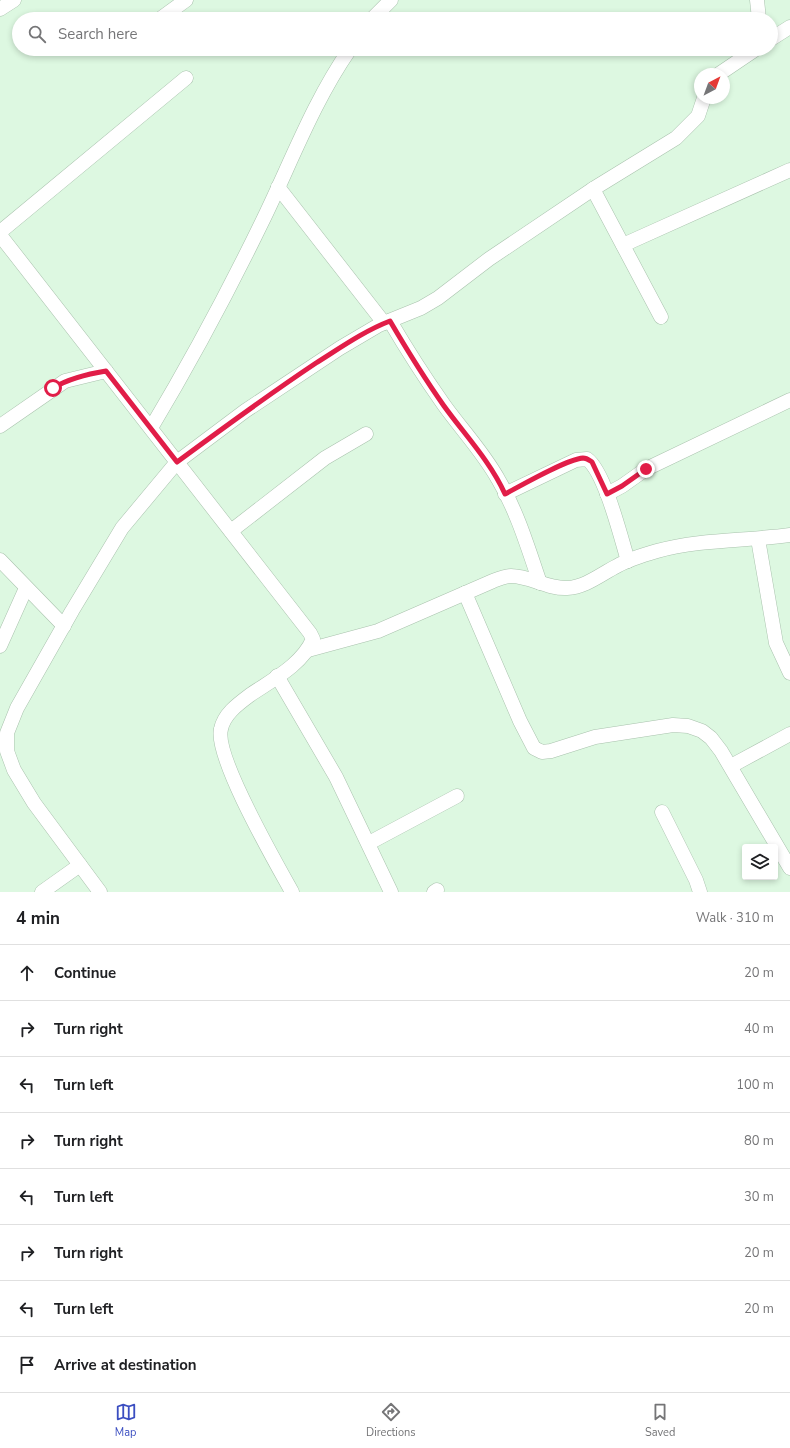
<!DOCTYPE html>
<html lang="en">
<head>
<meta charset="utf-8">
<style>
	body { margin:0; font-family:"Nunito Sans",sans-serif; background:#f2f2f2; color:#202124 }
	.controls { position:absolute; right:12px; bottom:12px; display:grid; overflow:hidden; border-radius:4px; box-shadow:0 2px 6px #0003 }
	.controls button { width:36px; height:36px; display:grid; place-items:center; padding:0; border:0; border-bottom:1px solid #e0e0e0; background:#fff; color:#202124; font:20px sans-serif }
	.compass { position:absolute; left:694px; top:68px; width:36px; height:36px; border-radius:50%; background:#fff; box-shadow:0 2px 6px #0003; rotate:41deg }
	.stop { position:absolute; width:12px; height:12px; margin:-9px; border:3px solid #e11d48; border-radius:50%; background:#fff }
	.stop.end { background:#e11d48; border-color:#fff; box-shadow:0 1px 4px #0008 }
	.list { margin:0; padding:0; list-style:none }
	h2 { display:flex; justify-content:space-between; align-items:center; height:52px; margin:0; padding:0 16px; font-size:17px }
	h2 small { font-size:13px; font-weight:400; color:#757577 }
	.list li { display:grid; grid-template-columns:26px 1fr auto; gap:12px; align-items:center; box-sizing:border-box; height:56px; padding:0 16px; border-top:1px solid #e0e0e0 }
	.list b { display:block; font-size:15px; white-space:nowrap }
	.list em { font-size:13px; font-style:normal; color:#757577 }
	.icon { flex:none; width:22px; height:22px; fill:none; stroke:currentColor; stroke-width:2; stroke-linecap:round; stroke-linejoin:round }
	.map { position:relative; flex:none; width:790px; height:892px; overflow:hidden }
	.search { position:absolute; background:#fff; box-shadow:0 2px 6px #0003; left:12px; right:12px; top:12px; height:44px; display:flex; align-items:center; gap:10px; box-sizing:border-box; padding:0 14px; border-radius:22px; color:#757577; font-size:15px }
	.sheet { height:500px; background:#fff }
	nav { display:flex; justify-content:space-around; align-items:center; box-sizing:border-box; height:56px; border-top:1px solid #e0e0e0; background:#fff; font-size:11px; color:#757577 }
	nav a { display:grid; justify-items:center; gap:2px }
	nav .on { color:#3b4ec1 }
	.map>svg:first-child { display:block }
</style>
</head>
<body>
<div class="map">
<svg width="790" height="892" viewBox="0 0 790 892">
	<rect width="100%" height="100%" fill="#ddf8e1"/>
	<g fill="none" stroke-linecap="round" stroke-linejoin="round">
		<defs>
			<g id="minor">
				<path d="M757,0L759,19"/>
				<path d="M0,9L14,0"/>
				<path d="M160,19L186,0"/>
				<path d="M372,19L391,0"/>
				<path d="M771,39L790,27"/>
				<path d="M719,74L756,49"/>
				<path d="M278,187L384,323"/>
				<path d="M593,189L661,317"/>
				<path d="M0,232L186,78"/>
				<path d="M0,235L310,633L313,639C302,665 272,680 250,695C238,704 224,714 221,729C214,756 276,863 292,892"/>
				<path d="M623,245L790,170"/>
				<path d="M390,321C407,350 425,378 444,405C462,430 483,452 498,479C517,511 528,548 540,583"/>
				<path d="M0,426L65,381L106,371"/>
				<path d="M151,428C191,361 228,292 262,222C290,165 313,102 350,49"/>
				<path d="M505,494L576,460L587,459C605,472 621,538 628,561"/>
				<path d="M607,494L622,486L646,469L790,400"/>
				<path d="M231,531L325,458L366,434"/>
				<path d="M758,539L776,643L790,673"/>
				<path d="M0,560L64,626"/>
				<path d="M465,593L520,721L534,748L542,752L551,751L595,737L673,725L688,726L702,731L711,738L721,751L790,868"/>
				<path d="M0,646L26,588"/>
				<path d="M308,650L378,631L493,581C498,579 505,576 511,576C530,576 547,589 567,588C586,587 601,574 617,566C629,559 643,555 657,551C700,539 746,541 790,535"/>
				<path d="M277,676L336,777L391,892"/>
				<path d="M731,766L790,734"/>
				<path d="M662,812L696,880L700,892"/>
				<path d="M369,843L457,796"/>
				<path d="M42,892L80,865"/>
				<path d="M100,892L34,803L14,770L7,751V733L17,708L72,611L122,528L177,462L245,411L340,348L379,325L421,308L438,298L489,259L593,189L676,138L698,116L704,98"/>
				<path d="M434,892L437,890"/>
			</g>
		</defs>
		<use href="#minor" stroke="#a9c2ad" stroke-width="15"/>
		<use href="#minor" stroke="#fff" stroke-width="14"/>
	</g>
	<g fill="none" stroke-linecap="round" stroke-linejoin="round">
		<path stroke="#e11d48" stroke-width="5" d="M53,388C70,378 87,374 106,371L177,462C223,428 268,395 316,363C340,348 364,331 390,321C407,350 425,379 444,406C465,435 490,461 505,494C522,485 567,459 583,458C587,458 589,460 592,462L607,494L622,486L646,469"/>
	</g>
</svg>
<div class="controls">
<button><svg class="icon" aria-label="layers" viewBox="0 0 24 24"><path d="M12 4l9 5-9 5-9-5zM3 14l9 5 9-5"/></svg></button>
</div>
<svg class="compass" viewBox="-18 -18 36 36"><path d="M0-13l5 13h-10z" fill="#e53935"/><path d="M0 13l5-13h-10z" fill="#757577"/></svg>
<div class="stop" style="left:53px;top:388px"></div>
<div class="stop end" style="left:646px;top:469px"></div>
<div class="search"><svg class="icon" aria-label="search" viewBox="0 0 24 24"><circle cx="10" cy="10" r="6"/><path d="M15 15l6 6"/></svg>Search here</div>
</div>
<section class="sheet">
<h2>4 min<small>Walk · 310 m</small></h2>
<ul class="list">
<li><svg class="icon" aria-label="ahead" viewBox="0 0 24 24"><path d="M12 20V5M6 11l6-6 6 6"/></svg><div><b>Continue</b></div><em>20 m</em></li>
<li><svg class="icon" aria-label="right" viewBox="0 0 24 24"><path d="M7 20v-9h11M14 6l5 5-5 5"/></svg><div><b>Turn right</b></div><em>40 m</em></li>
<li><svg class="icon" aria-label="left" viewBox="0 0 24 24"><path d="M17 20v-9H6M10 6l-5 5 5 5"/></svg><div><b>Turn left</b></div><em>100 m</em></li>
<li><svg class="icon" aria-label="right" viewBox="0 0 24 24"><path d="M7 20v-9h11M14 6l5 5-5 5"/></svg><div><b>Turn right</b></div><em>80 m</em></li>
<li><svg class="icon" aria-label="left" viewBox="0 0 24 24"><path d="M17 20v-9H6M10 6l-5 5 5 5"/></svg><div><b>Turn left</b></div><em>30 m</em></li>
<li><svg class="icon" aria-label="right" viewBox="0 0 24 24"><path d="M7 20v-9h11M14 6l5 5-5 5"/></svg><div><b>Turn right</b></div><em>20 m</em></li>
<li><svg class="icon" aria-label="left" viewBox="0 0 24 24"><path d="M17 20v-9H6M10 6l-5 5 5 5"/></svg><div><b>Turn left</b></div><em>20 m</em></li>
<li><svg class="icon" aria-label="arrive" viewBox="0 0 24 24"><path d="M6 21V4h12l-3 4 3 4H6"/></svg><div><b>Arrive at destination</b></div></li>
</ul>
</section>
<nav>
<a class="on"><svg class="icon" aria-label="map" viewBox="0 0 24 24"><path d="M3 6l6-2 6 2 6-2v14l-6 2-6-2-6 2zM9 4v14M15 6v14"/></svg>Map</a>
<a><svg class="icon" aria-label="directions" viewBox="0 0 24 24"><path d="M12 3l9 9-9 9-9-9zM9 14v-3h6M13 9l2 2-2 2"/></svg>Directions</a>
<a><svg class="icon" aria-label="saved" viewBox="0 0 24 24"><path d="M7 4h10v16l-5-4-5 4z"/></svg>Saved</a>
</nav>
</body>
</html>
